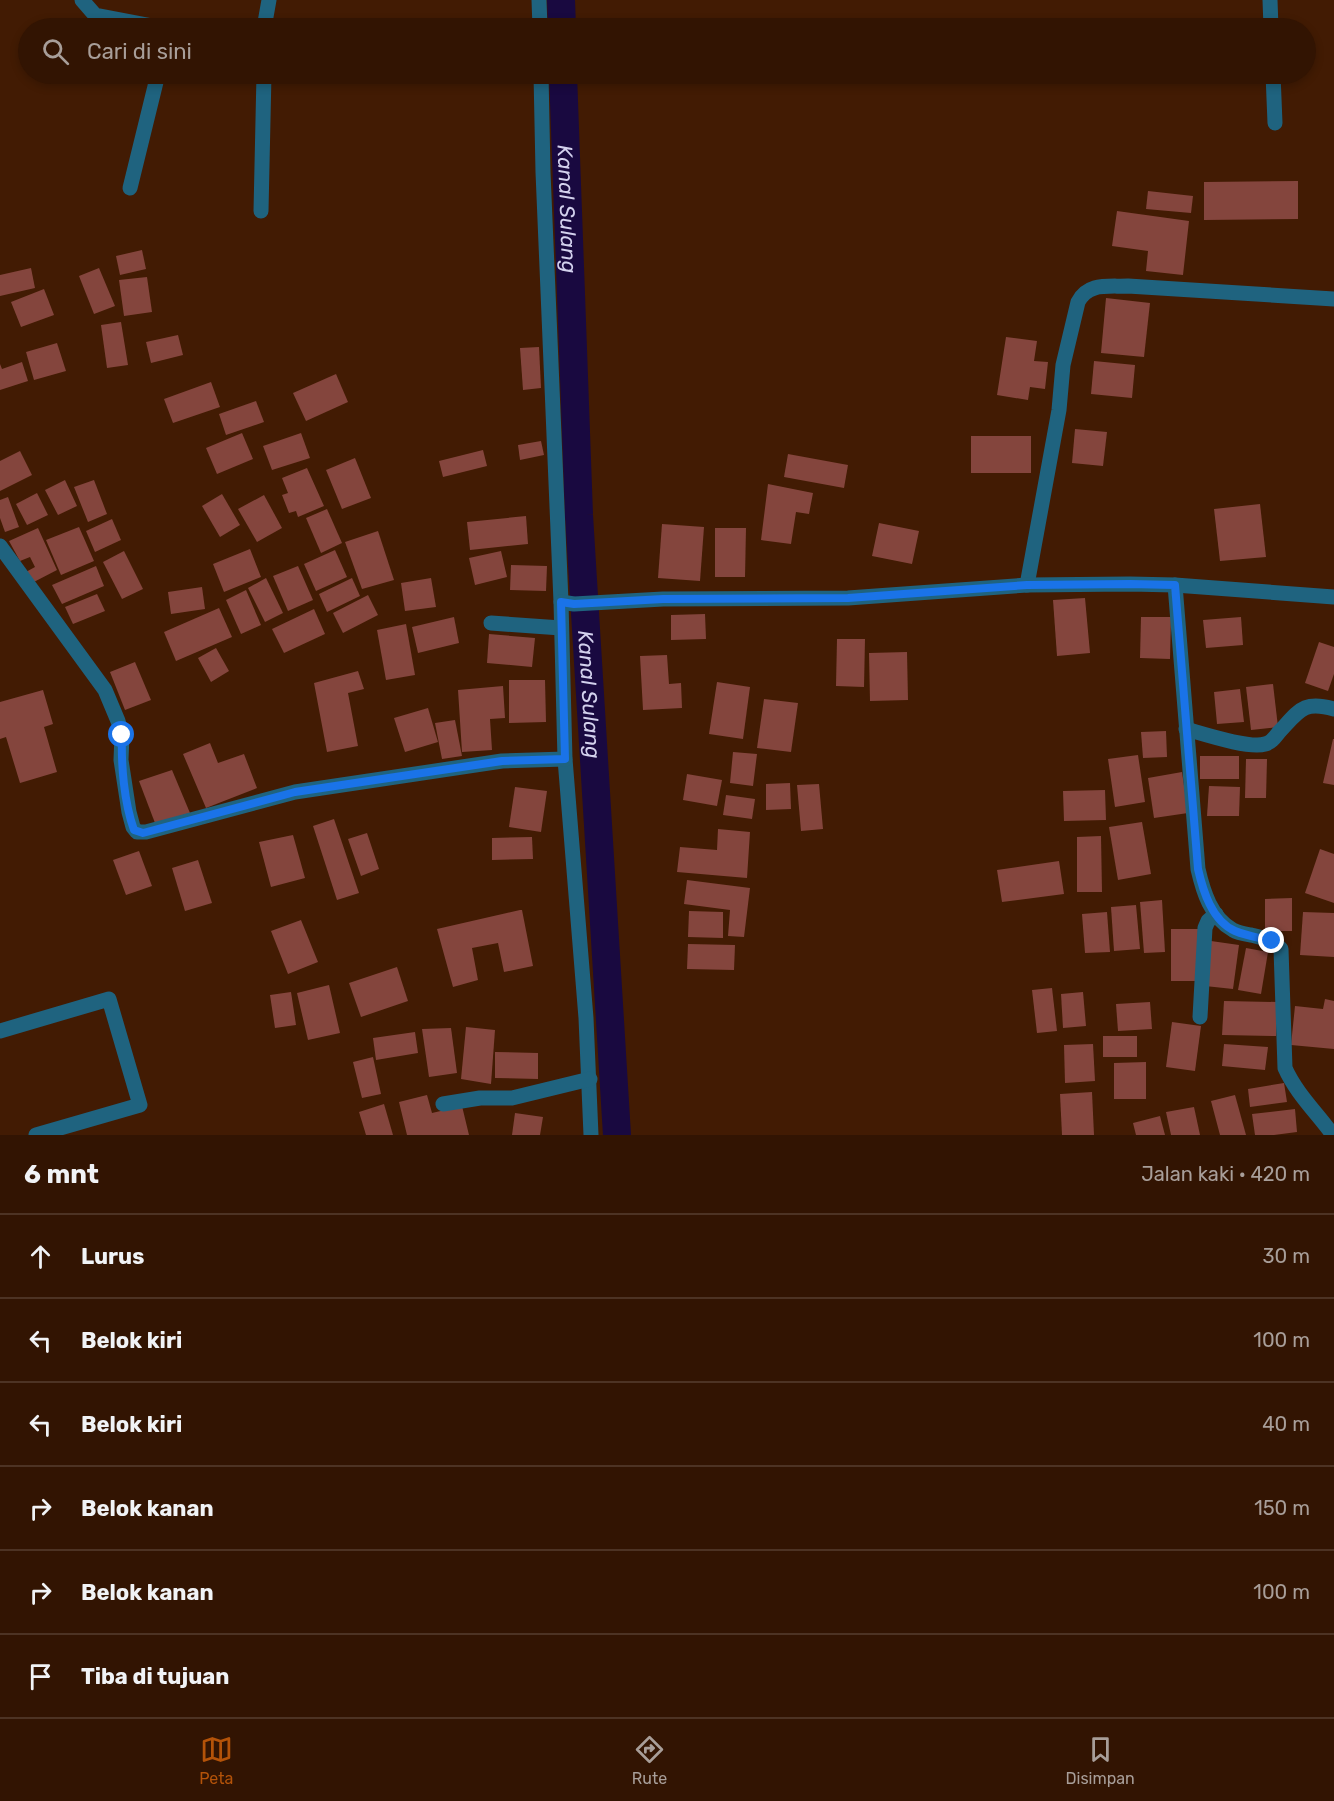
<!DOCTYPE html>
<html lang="id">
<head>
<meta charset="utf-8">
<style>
	body { margin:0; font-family:Rubik,sans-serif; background:#3a1d0c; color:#f1f3f6 }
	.stop { position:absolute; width:18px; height:18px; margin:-14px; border:4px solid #1a73e8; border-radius:50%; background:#fff }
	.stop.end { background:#1a73e8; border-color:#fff; box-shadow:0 2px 6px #0008 }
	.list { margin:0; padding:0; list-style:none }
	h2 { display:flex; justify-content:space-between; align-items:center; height:78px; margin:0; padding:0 24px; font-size:26px }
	h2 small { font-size:20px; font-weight:400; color:#a89e99 }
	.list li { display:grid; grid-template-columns:39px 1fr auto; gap:18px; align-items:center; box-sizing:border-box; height:84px; padding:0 24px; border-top:2px solid #4d3324 }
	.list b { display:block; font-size:22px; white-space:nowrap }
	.list em { font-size:20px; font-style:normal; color:#a89e99 }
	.icon { flex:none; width:33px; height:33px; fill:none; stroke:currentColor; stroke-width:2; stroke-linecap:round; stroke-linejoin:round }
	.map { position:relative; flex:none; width:1334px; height:1135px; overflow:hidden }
	.search { position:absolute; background:#321402; box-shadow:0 3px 9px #0003; left:18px; right:18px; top:18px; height:66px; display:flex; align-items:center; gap:15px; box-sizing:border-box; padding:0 21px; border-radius:33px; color:#a89e99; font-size:22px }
	.sheet { height:582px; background:#321402 }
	nav { display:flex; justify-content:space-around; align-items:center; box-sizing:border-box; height:84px; border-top:2px solid #4d3324; background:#321402; font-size:16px; color:#a89e99 }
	nav a { display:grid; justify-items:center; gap:3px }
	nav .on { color:#b45309 }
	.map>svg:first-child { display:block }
</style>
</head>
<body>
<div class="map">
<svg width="1334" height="1135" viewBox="0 0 1334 1135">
	<rect width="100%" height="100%" fill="#421b03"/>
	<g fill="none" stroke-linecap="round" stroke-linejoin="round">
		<g stroke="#190940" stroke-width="28">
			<path d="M561,0L562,28"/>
			<path id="s1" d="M563,74L579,515L617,1135"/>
		</g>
	</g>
	<g fill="#84453d">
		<path d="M1298,181V219L1204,220V182Z"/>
		<path d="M1148,191L1193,196L1191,213L1146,209Z"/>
		<path d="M1117,211L1189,221L1183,275L1146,271L1148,251L1112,246Z"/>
		<path d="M142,250L146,269L120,275L116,256Z"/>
		<path d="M31,268L35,288L0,296V275Z"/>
		<path d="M99,268L115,306L94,314L79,276Z"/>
		<path d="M147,277L152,312L124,316L119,280Z"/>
		<path d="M44,289L54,315L21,327L11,302Z"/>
		<path d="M1106,298L1150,303L1144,357L1101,353Z"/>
		<path d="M121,322L128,365L107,368L101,325Z"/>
		<path d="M178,335L183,355L151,363L146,342Z"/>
		<path d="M1006,337L1037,341L1034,361L1048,362L1045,389L1030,387L1028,400L997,395Z"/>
		<path d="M57,343L66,371L34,380L26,352Z"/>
		<path d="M539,347L541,388L523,390L520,348Z"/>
		<path d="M1094,361L1135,365L1132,398L1091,394Z"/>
		<path d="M22,362L28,381L0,390V364L2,369Z"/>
		<path d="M336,374L348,402L306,421L293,393Z"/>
		<path d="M211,382L220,407L173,423L164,399Z"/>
		<path d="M256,401L264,422L226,435L219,414Z"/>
		<path d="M1075,429L1107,432L1103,466L1072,463Z"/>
		<path d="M242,433L253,459L217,474L206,448Z"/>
		<path d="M301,433L310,458L272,470L263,446Z"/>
		<rect x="971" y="436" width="60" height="37"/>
		<path d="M541,441L544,455L520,460L518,445Z"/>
		<path d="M483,450L487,466L443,477L439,461Z"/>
		<path d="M20,451L32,475L0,491V461Z"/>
		<path d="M788,454L848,465L844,488L784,477Z"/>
		<path d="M355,458L371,498L342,509L326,470Z"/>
		<path d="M307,468L324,506L298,517L296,511L289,513L282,495L288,493L282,478Z"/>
		<path d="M65,480L77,506L58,515L45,490Z"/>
		<path d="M94,480L107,514L88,522L74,487Z"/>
		<path d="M768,484L813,493L809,514L796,512L791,544L761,540Z"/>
		<path d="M37,493L48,515L27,525L16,504Z"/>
		<path d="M222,494L240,525L220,537L202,506Z"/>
		<path d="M264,495L282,528L257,542L238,509Z"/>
		<path d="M8,497L19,527L5,532L0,518V500Z"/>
		<path d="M1260,504L1266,557L1220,561L1214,509Z"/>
		<path d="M327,509L342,543L321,553L306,518Z"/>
		<path d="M526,516L528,544L470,550L467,522Z"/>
		<path d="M112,519L121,540L95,552L86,531Z"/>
		<path d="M879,523L919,531L912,564L872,556Z"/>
		<path d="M662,524L704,527L700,581L658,578Z"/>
		<path d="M79,527L94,561L61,575L46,540Z"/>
		<path d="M38,528L57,570L30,584L24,573L35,567L30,557L20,561L9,541Z"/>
		<path d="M715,528H746L745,577H715Z"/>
		<path d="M378,531L394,580L362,589L345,542Z"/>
		<path d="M250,549L261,577L224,592L213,564Z"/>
		<path d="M335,550L347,577L316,591L304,564Z"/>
		<path d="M124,551L143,589L122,599L103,562Z"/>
		<path d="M501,551L507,577L475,585L469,558Z"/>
		<path d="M511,565L547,566L546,591L510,590Z"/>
		<path d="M96,566L104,586L62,604L52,585Z"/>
		<path d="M298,566L313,600L288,611L273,576Z"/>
		<path d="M266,578L283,613L265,622L248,588Z"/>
		<path d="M352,578L360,596L327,612L319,594Z"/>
		<path d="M431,578L436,607L405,611L401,583Z"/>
		<path d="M202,587L205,609L171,614L168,592Z"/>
		<path d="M246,590L261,625L241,634L226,600Z"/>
		<path d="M97,594L105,611L73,624L65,607Z"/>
		<path d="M368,595L378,615L343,633L333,613Z"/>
		<path d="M1085,598L1090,653L1057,656L1053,600Z"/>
		<path d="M219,608L232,637L176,661L164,632Z"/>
		<path d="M314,609L325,634L284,653L272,629Z"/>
		<path d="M705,614L706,639L671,640V615Z"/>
		<path d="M454,617L459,643L418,653L412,627Z"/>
		<path d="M1141,617H1171L1170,659L1140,658Z"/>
		<path d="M1241,617L1243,645L1206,648L1203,620Z"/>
		<path d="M406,624L415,675L386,680L377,630Z"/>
		<path d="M489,634L535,638L532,667L487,663Z"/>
		<path d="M837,639H865L864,687L836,686Z"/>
		<path d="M1319,642L1334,647V674L1328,691L1305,683Z"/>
		<path d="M216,648L229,671L211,682L198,658Z"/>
		<path d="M907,652L908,700L870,701L869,653Z"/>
		<path d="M667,655L669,684L681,683L682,708L643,710L640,656Z"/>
		<path d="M135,662L151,700L125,710L110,672Z"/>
		<path d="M358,671L364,689L348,693L358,746L327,752L314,683Z"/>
		<path d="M509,680H545L546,722L509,723Z"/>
		<path d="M717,682L750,687L743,739L709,734Z"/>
		<path d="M1273,684L1278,727L1251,730L1246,687Z"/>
		<path d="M503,686L505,718L490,719L492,750L462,752L458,690Z"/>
		<path d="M1240,689L1244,722L1217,724L1214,692Z"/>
		<path d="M43,690L53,724L44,727L57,772L20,783L6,737L0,739V702Z"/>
		<path d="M764,699L798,703L791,752L757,748Z"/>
		<path d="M428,708L438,742L405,752L394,718Z"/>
		<path d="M455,720L462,756L442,759L435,723Z"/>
		<path d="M1166,731L1167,757L1143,758L1141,732Z"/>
		<path d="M1333,739H1334V785L1323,783Z"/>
		<path d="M210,743L218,763L244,754L257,788L206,808L183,754Z"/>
		<path d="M733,752L757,754L753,786L730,783Z"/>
		<path d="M1138,755L1145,802L1115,807L1108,759Z"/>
		<rect x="1200" y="756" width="39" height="23"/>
		<path d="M1246,759H1267L1266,798H1245Z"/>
		<path d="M172,770L190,813L155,823L139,781Z"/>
		<path d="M1182,772L1188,813L1154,818L1148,778Z"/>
		<path d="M687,774L722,780L717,806L683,800Z"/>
		<path d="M790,783L791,809L766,810V784Z"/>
		<path d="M819,784L823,829L801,831L797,785Z"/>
		<path d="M1209,786L1240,787L1239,816H1207Z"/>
		<path d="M515,787L547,791L541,832L509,827Z"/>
		<path d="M1105,790L1106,820L1064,821L1063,791Z"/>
		<path d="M726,795L755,799L752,819L723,815Z"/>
		<path d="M334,819L359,893L337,900L313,826Z"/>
		<path d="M1142,822L1151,874L1118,880L1109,827Z"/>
		<path d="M718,829L750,832L747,878L677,872L680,847L717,850Z"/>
		<path d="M367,833L379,869L361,876L348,839Z"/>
		<path d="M293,835L305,878L271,887L259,842Z"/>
		<path d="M1101,836L1102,892H1077V837Z"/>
		<path d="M532,837L533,859L492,860V838Z"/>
		<path d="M1320,849L1334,854V903L1305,893Z"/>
		<path d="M139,851L152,886L126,895L113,860Z"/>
		<path d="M198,860L212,903L185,911L172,868Z"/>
		<path d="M1059,861L1064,894L1002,902L997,870Z"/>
		<path d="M687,880L750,888L744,937L728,936L730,910L684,904Z"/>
		<path d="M1292,898V931H1265V899Z"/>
		<path d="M1162,900L1165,952L1144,953L1140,902Z"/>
		<path d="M1136,905L1140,949L1114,951L1111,907Z"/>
		<path d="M520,910H522L533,966L504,972L498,943L472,948L478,980L453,987L437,929Z"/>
		<path d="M689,911L723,912V938L688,937Z"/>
		<path d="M1107,912L1110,952L1085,953L1082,914Z"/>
		<path d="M1303,912L1334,913V957L1300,955Z"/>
		<path d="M301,920L318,962L288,974L271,931Z"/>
		<path d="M1171,929H1198L1197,981H1171Z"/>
		<path d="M1211,941L1239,945L1233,989L1205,986Z"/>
		<path d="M688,944L735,945L734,970L687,969Z"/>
		<path d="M1246,948L1268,952L1261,994L1238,990Z"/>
		<path d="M397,967L408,1001L361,1017L349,983Z"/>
		<path d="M329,985L340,1033L308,1040L297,993Z"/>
		<path d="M1052,988L1057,1031L1037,1033L1032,990Z"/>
		<path d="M291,992L296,1025L275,1028L270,995Z"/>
		<path d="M1083,992L1086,1026L1063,1028L1061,994Z"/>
		<path d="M1325,999L1334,1001V1049L1291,1045L1295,1006L1323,1009Z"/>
		<path d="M1224,1001L1277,1002L1276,1036L1222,1035Z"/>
		<path d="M1150,1002L1152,1029L1118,1031L1116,1004Z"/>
		<path d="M1172,1022L1201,1026L1195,1071L1166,1067Z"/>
		<path d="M466,1027L495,1030L491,1084L461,1079Z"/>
		<path d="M451,1028L457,1073L429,1077L422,1029Z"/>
		<path d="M415,1032L418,1053L376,1060L373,1038Z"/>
		<rect x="1103" y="1036" width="34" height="21"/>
		<path d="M1093,1044L1095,1081L1065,1083L1064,1045Z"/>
		<path d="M1224,1044L1268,1047L1265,1070L1222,1066Z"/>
		<path d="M495,1052L538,1053V1079L495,1078Z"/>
		<path d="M373,1057L381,1094L362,1098L353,1062Z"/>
		<path d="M1146,1062V1099H1114V1063Z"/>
		<path d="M1284,1083L1287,1102L1250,1107L1248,1089Z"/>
		<path d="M1092,1092L1094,1135H1062L1060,1094Z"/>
		<path d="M427,1095L432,1113L462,1106L469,1135H407L399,1102Z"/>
		<path d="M1235,1095L1246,1135H1220L1211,1101Z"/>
		<path d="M384,1104L393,1135H366L359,1112Z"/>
		<path d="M1194,1107L1200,1135H1171L1166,1112Z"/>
		<path d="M1295,1109L1297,1132L1274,1135H1255L1252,1114Z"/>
		<path d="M515,1113L543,1117L540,1135H512Z"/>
		<path d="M1160,1116L1165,1135H1136L1133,1123Z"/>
	</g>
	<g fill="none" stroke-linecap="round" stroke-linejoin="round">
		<g stroke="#1f637f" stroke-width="15">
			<path d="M82,0L95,15L163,28"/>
			<path d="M539,0L540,28"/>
			<path d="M1270,0L1271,28"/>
			<path d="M264,28L269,0"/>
			<path d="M541,74L543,172L561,602L565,759L586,1018L591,1135"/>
			<path d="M1273,74L1275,123"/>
			<path d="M130,188L158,74"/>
			<path d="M261,211L264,74"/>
			<path d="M0,546L105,690L118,721L122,735L121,760L129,812L133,827L137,832H146L295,792L502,761L565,759"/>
			<path d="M1027,585L1059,410L1063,365L1078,302C1088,282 1109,287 1128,286L1334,299"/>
			<path d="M1175,585L1198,869C1203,891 1211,918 1233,930C1238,933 1245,934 1251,935C1263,938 1273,940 1281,949L1285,1068C1296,1093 1317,1113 1333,1135"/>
			<path d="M561,602L574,604L663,599L848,598L1027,585L1130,584L1175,585L1334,597"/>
			<path d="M491,623L561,628"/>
			<path d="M1186,729C1204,734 1249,749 1265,744C1271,743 1275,737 1279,732C1299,711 1303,700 1334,709"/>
			<path d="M1200,1017L1205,928L1208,921L1216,914"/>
			<path d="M0,1031L109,999L140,1105L36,1135"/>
			<path d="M443,1104L480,1098H512L590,1079"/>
		</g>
	</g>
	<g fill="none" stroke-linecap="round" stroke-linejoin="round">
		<path stroke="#1a73e8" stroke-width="8" d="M122,735C121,765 124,802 134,830L143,833L295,792L502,761L565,759L561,602L574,604L663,599L848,598L1027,585L1130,584L1175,585L1198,869C1203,891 1212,921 1235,931C1247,936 1260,938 1272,941"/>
	</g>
	<g text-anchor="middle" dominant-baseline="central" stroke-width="6" stroke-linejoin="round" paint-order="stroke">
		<g font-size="21" font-style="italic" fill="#d3d1ed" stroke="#421b03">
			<text stroke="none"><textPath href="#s1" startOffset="135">Kanal Sulang</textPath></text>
			<text stroke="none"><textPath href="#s1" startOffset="621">Kanal Sulang</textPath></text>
		</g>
	</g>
</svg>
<div class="stop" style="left:122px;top:735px"></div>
<div class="stop end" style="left:1272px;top:941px"></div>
<div class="search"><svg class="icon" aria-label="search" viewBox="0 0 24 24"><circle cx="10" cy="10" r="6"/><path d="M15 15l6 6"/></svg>Cari di sini</div>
</div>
<section class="sheet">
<h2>6 mnt<small>Jalan kaki · 420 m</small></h2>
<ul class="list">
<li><svg class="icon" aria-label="ahead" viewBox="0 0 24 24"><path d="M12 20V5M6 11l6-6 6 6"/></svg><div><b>Lurus</b></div><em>30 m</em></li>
<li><svg class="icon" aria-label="left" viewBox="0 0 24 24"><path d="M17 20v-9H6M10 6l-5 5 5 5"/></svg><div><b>Belok kiri</b></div><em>100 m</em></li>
<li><svg class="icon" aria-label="left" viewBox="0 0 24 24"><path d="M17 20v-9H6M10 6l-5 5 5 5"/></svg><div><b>Belok kiri</b></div><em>40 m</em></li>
<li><svg class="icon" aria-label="right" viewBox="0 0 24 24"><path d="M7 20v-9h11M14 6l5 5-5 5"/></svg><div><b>Belok kanan</b></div><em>150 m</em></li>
<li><svg class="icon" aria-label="right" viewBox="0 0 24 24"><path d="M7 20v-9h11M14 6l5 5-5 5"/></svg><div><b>Belok kanan</b></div><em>100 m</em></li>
<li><svg class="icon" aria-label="arrive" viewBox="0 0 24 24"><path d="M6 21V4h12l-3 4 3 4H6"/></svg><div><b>Tiba di tujuan</b></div></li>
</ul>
</section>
<nav>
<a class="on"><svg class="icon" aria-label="map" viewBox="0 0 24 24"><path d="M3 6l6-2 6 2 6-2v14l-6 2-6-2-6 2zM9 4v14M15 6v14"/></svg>Peta</a>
<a><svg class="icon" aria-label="directions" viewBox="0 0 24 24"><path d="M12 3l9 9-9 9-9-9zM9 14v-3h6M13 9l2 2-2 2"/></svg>Rute</a>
<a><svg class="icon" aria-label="saved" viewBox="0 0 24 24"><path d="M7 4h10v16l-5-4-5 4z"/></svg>Disimpan</a>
</nav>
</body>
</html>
